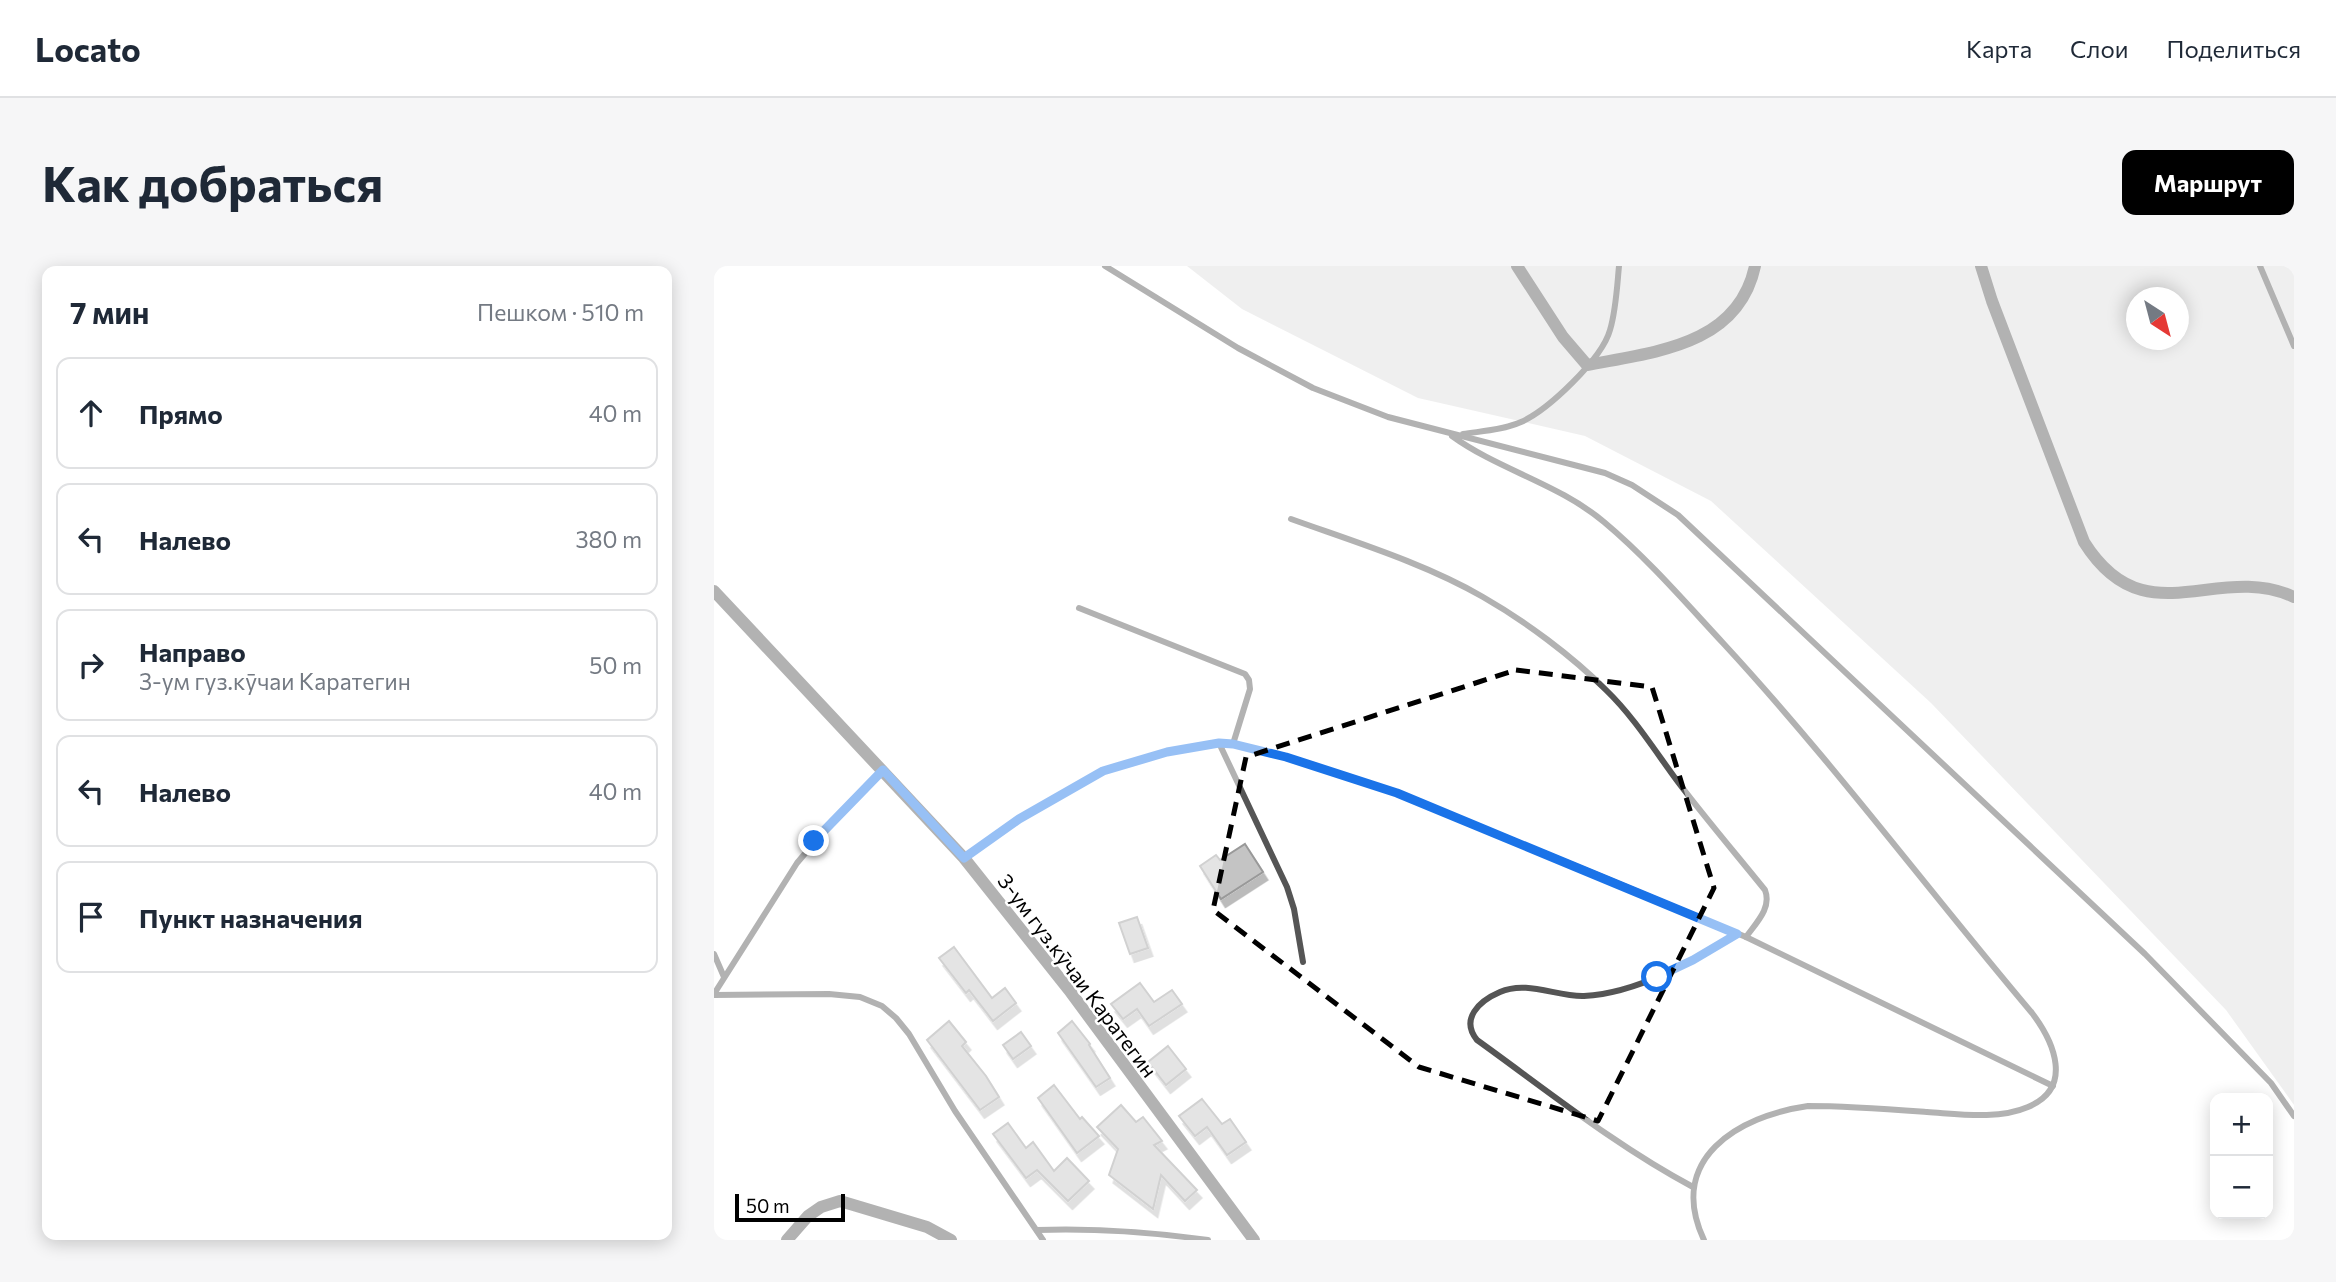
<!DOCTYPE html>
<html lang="ru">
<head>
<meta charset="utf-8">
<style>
	body { margin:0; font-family:Commissioner,sans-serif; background:#f6f6f7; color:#1f2937 }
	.controls { position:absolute; right:21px; bottom:21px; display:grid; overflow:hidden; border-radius:14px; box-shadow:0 4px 18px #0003 }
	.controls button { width:63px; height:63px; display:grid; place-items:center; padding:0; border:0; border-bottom:2px solid #e0e1e3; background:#fff; color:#1f2937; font:35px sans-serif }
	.compass { position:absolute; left:1412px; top:21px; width:63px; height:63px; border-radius:50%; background:#fff; box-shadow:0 4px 18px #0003; rotate:144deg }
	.scale { position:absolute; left:21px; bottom:18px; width:110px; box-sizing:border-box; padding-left:7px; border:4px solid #000; border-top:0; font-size:19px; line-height:24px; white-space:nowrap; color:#000; -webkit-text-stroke:5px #fff; paint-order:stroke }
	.stop { position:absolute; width:21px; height:21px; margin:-16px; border:5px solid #1a73e8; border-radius:50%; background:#fff }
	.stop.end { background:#1a73e8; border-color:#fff; box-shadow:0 2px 7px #0008 }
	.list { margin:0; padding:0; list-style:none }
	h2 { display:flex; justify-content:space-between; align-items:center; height:91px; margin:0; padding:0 28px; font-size:30px }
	h2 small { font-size:23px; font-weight:400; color:#747a83 }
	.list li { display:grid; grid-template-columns:46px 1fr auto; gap:21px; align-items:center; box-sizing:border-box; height:112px; margin:0 14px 14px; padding:0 14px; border:2px solid #e0e1e3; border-radius:14px }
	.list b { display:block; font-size:26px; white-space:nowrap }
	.list p { margin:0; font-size:23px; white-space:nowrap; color:#747a83 }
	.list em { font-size:23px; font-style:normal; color:#747a83 }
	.icon { flex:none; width:38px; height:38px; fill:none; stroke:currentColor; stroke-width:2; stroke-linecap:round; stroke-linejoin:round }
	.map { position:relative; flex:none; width:1580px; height:974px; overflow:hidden; border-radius:14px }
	header { display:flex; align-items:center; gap:42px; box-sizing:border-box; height:98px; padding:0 35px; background:#fff; border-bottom:2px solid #e0e1e3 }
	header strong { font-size:33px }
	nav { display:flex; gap:38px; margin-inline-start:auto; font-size:24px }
	.intro { display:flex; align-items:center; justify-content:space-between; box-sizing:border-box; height:168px; padding:0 42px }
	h1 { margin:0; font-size:49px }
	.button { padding:18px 32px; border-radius:14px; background:#000; color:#fff; font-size:24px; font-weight:700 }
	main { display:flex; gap:42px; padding:0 42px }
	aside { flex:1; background:#fff; border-radius:14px; box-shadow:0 4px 18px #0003 }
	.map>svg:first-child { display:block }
</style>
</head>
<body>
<header>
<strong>Locato</strong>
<nav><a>Карта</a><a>Слои</a><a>Поделиться</a></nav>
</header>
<div class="intro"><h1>Как добраться</h1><a class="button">Маршрут</a></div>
<main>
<aside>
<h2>7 мин<small>Пешком · 510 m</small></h2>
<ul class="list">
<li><svg class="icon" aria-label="ahead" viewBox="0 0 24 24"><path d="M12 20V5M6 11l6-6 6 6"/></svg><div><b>Прямо</b></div><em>40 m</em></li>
<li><svg class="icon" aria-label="left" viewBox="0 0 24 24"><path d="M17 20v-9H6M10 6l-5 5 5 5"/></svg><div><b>Налево</b></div><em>380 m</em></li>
<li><svg class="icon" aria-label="right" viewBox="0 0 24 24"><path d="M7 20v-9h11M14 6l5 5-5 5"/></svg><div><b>Направо</b><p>3-ум гуз.кӯчаи Каратегин</p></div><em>50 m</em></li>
<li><svg class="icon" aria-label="left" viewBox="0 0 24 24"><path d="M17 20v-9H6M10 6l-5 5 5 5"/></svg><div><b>Налево</b></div><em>40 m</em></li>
<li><svg class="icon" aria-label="arrive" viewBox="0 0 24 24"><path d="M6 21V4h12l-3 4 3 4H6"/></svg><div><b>Пункт назначения</b></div></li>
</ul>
</aside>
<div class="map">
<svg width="1580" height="974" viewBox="0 0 1580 974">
	<defs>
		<filter id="shadow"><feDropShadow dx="4.5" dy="8" stdDeviation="0" flood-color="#0004"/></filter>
	</defs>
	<rect width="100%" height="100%" fill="#fff"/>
	<path fill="#dcdcdc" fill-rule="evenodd" d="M473,0H1580V839L1512,744L1217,437L997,235L871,170L704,132L528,43ZM1422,32H1464V74H1422Z"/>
	<g fill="#c4c4c4" stroke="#999" stroke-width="2" filter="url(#shadow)">
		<path d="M531,578L549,606L507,633L486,600L502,589L506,594Z"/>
		<path d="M423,651L434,682L416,688L405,657Z"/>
		<path d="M240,681L278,732L291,722L302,737L279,755L255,724L252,727L225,692Z"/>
		<path d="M426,717L440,736L458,724L468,738L435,760L423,743L409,753L397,738Z"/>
		<path d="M235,755L252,776L248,780L272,810L285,831L266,844L213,774Z"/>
		<path d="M358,755L376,778L375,779L396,812L382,821L344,767Z"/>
		<path d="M307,766L317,780L299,793L289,779Z"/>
		<path d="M454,780L472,803L452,819L434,796Z"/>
		<path d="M340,819L366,853L368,851L385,870L363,887L324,832Z"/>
		<path d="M488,833L508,858L516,853L532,876L513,889L493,861L481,870L465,850Z"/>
		<path d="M407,839L422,856L429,851L448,875L440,879L483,924L471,935L447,909L439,943L395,909L404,883L383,861Z"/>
		<path d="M294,857L312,882L319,876L340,905L353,892L375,915L354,935L323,904L312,912L279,868Z"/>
	</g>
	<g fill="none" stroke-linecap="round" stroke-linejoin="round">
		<g stroke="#555" stroke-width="6">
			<path d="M391,0L524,82L599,122L674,151L891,207L918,219L964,249L1431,688L1557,817L1580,850"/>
			<path d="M1546,0L1580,80"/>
			<path d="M749,168C768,165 789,164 807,156C834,144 888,93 896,64C902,44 903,21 905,0"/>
			<path d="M738,170C785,204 845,218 890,256C933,292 971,336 1009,377C1118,495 1214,624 1318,747C1340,776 1360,822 1314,841C1284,854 1245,848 1213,846C1173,843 1134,840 1094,840C1024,850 952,893 990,974"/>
			<path d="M577,253C641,276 710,297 769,331C811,355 858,390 892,424C920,451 941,485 964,516C992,553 1022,588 1051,624C1058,642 1042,657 1032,671"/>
			<path d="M365,342L531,408L535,414L536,423L519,478"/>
			<path d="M505,477L573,621L580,643L589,696"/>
			<path d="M250,592L305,553L389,505L453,486L505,477L519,478L572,491L683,527L886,610L1032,671L1339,820"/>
			<path d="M0,688L10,711"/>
			<path d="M0,728L83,597L122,551L169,504"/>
			<path d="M0,729L115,728L146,731L168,740L182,752L195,768L241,845L329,974"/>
			<path d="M979,921C902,880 834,825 763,774C746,753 765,735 786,726C813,714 843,731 870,730C925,727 978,695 1023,668"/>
			<path d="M323,964C381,962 437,966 494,974"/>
		</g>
		<g stroke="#555" stroke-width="12">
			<path d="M803,0L849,71L873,99C940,86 1024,80 1041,0"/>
			<path d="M1267,0L1278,35L1370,276C1431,373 1502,295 1580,331"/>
			<path d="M0,325L250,592L355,724L540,974"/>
			<path d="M73,974L94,950L107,941L126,935L213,961L237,974"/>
		</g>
	</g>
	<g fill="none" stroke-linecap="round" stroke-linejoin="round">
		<path stroke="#1a73e8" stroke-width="9" d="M100,575L169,504L250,592L305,553L389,505L453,486L505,477L519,478L572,491L683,527L1023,668L979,694L943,711"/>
	</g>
	<path d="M0 0H1580V974H0ZM802,404L938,421L1000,622L884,855L705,801L499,644L532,491Z" fill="#fff" fill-opacity=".55" fill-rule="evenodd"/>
	<path fill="none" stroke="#000" stroke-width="5" stroke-dasharray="14 9" stroke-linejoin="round" d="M802,404L938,421L1000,622L884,855L705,801L499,644L532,491Z"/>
	<g text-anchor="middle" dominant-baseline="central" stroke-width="5" stroke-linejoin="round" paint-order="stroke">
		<g font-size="21" fill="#000" stroke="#fff">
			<text transform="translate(364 709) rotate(53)">3-ум гуз.кӯчаи Каратегин</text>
		</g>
	</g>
</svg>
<div class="controls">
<button>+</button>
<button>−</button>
</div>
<svg class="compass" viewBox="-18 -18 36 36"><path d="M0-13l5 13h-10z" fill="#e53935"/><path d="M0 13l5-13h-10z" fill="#747a83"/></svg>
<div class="scale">50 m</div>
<div class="stop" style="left:943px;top:711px"></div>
<div class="stop end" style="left:100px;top:575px"></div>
</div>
</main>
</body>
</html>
